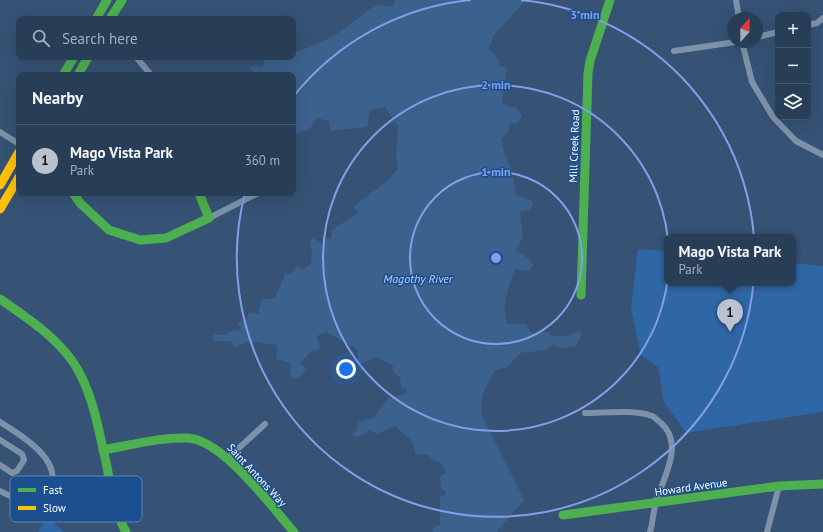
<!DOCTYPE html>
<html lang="en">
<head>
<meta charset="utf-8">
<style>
	body { margin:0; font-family:"PT Sans",sans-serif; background:#344961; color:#f1f3f6 }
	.controls { position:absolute; right:12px; top:12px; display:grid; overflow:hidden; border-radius:8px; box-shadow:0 4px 16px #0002 }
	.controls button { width:36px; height:36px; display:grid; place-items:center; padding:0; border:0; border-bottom:1px solid #44576d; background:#283e57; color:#f1f3f6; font:20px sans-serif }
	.compass { position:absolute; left:727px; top:12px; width:36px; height:36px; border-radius:50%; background:#283e57; box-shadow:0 4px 16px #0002; rotate:21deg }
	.you { position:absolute; left:346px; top:369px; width:14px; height:14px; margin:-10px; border:3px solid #fff; border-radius:50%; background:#1a73e8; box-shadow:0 0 0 6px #1a73e833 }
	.badge { display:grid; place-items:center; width:26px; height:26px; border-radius:50%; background:#b9c2ce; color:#111; font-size:13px; font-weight:700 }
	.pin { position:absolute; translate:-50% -33px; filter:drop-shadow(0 1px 2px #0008) }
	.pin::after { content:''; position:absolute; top:21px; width:14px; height:12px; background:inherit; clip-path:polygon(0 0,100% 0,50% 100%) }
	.popup { position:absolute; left:664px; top:234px; width:132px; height:52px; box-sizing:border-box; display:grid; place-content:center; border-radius:8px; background:#283e57; filter:drop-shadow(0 1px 3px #0005); font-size:13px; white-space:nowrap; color:#a5aeba }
	.popup b { font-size:15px; color:#f1f3f6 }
	.popup::after { content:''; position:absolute; left:50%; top:100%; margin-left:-8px; border:8px solid transparent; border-top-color:#283e57 }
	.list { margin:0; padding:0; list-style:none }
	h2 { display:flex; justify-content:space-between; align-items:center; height:52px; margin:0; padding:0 16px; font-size:17px }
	h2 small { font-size:13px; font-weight:400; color:#a5aeba }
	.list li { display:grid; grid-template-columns:26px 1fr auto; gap:12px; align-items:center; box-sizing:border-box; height:72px; padding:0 16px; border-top:1px solid #44576d }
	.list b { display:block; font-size:15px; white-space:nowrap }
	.list p { margin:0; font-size:13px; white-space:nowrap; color:#a5aeba }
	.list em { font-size:13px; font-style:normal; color:#a5aeba }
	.icon { flex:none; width:22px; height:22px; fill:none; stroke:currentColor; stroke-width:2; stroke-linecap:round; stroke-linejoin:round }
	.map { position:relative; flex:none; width:823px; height:532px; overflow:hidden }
	.search { position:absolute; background:#283e57; box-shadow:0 4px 16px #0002; left:16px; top:16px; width:280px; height:44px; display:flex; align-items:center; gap:10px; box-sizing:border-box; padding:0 14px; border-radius:8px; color:#a5aeba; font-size:15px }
	.panel { position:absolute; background:#283e57; box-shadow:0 4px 16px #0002; left:16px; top:72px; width:280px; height:124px; border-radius:8px }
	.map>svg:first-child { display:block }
</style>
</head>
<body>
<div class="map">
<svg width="823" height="532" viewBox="0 0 823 532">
	<rect width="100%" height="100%" fill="#365274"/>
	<g fill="#2f66a5">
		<path d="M638,249L667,251V283H793V263L823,266V412L686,433L664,402L658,367L641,355L631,309Z"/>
		<path d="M47,517L64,532H38Z"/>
	</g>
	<path fill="#3b618d" d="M395,0H526L493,36L489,49L499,60V66L507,68L502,104L516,108L522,115L518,123L510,124L508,132L501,139L504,151L511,168L516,194L533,202L531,210L520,212L523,237L516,250L528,258L533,265L529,271L515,269C509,287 501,304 507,324H526L531,333L547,332C557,340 569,336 579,331L582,335L576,346L561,348L553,345L545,350L520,353L508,367L496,370C486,384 480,396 481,413L524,500L497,532H432L434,527L440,525V497L446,495L445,491L441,489L440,476L446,473L440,462L432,460L428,455L416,454L411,440L395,426L378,434L370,430L357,438L352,434L357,430L358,422L374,418L388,398L406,394L407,389L401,387L400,378L393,371V365L376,357L358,365V350L326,332L317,336L320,349L311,351L300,364L307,369L299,378H291L290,363L276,359L277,345C257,344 255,337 235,347L230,341H213L214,334L224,335L230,331L240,330L241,327L237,325L241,321L246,320L249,312L258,314L261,300L275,298L285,273L292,274L297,266L303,270L311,263L312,254L310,241L313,238L322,244L326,241L325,238L331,239L332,230L358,213L354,206L389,180L398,168L396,156L398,126L385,107L370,110L367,127L330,131L329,121L316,118L310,129L293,135V75H252L253,71L249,68L256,65L262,67L266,57H293V52C327,45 350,24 377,4L393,7Z"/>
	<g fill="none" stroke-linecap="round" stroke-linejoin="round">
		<g stroke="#7d92a8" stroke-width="6">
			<path d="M736,0L739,18"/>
			<path d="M808,25L817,23L823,18"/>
			<path d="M757,37L778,32"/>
			<path d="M742,42L752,82L773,117L796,141L823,155"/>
			<path d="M674,51L736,42"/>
			<path d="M136,57L151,75"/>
			<path d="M0,132L19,144"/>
			<path d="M209,218L258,193"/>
			<path d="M585,413C604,413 634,409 652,416C655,417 658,421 661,423C685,444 663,478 656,502C653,512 653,522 650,532"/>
			<path d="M0,422C19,434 66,461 49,490C44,497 39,503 32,507L0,491"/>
			<path d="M0,440L22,454L24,460L17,471L12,473L0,465"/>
			<path d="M228,458L265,424"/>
			<path d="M767,532L779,486"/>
		</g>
		<g stroke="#4caf50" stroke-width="9">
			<path d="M96,19L107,0"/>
			<path d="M110,19L122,0"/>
			<path d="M63,75L74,57"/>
			<path d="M78,75L88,57"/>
			<path d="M73,193L80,203L109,230L140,240L166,238L209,218L199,193"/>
			<path d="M581,295L588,73L590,61L610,0"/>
			<path d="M0,299C26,317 55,336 73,362C93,392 98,428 106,462C111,486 114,511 126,532"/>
			<path d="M103,450C131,445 160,437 188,438C223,440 271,506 294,532"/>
			<path d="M563,515L779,486L823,484"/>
		</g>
		<g stroke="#ffc107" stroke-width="9">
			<path d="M0,185L19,152"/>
			<path d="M0,209L19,177"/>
		</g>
	</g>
	<g fill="none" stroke="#839eea" stroke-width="2">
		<circle cx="496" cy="258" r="86"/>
		<circle cx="496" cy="258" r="173"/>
		<path d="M293 97A259 259 0 0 1 471 0M521 0A259 259 0 1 1 245 193"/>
	</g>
	<g text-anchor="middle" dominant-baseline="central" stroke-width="3" stroke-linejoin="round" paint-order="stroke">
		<g font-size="11" fill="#fff" stroke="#1b4f8f">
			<text transform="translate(574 146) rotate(-88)">Mill Creek Road</text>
			<text transform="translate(257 475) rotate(47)">Saint Antons Way</text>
			<text transform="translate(691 487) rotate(-8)">Howard Avenue</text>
		</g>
		<g font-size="12" font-style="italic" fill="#b5d3f5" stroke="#1b4f8f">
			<text x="418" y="278">Magothy River</text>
		</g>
	</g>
	<rect x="10" y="476" width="132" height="46" rx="6" fill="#1b4f8f" stroke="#5f84b1" stroke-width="1"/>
	<rect x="18" y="488" width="18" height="4" fill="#4caf50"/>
	<rect x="18" y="506" width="18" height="4" fill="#ffc107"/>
	<g font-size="11" fill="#fff">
		<text x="43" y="494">Fast</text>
		<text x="43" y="512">Slow</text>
	</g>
	<circle cx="496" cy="258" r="6" fill="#839eea" stroke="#1b4f8f" stroke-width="2"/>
	<g font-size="12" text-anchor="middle" font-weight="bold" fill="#839eea" stroke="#1b4f8f" stroke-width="3" stroke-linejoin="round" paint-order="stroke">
		<text x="585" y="19">3 min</text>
		<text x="496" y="89">2 min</text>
		<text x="496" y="176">1 min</text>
	</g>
</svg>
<div class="controls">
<button>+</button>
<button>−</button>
<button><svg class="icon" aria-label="layers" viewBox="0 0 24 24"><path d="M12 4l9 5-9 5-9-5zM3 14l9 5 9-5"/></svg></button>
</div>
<svg class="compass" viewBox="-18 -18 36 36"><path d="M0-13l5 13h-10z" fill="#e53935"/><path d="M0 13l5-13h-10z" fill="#a5aeba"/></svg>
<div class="you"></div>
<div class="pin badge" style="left:730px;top:332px">1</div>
<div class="popup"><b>Mago Vista Park</b>Park</div>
<div class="search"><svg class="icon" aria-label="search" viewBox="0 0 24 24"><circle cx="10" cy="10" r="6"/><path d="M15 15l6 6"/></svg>Search here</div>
<section class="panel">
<h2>Nearby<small></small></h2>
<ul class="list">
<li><span class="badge">1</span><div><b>Mago Vista Park</b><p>Park</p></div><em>360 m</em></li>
</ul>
</section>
</div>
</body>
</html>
